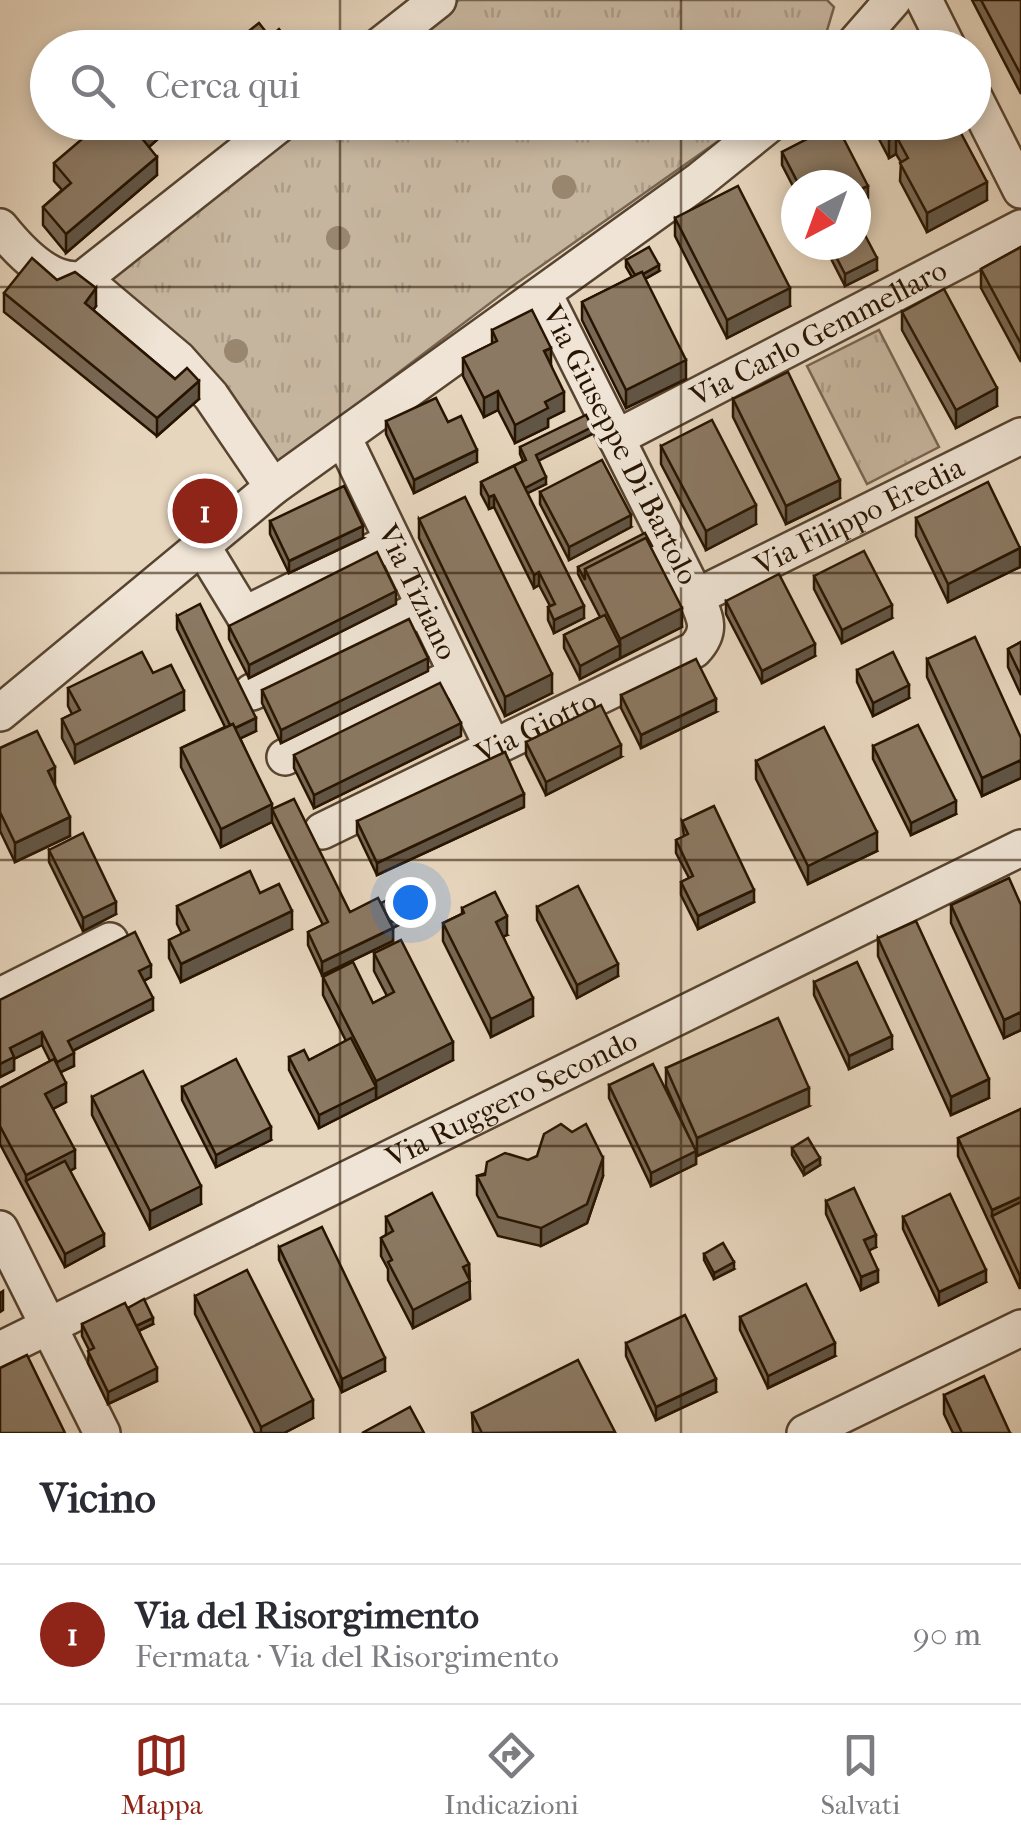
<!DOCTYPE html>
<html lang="it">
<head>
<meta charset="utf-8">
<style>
	body { margin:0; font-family:"IM FELL French Canon",serif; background:#f7f7f7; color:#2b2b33 }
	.compass { position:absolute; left:781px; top:170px; width:90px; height:90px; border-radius:50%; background:#fff; box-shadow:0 5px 15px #0003; rotate:221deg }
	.you { position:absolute; left:410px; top:902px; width:35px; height:35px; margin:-25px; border:8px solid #fff; border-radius:50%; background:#1a73e8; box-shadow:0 0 0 15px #1a73e833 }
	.badge { display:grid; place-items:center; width:65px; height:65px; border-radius:50%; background:#8f2418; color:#fff; font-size:32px; font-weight:700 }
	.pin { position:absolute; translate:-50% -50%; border:5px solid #fff; box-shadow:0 2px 10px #0006 }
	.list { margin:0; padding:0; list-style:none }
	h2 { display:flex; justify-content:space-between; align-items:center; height:130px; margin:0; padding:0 40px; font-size:42px }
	h2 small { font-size:32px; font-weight:400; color:#7c7c81 }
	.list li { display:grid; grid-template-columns:65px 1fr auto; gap:30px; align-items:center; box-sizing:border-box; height:140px; padding:0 40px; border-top:2px solid #e1e1e2 }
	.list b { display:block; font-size:38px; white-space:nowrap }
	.list p { margin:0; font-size:32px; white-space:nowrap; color:#7c7c81 }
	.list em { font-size:32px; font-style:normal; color:#7c7c81 }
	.icon { flex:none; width:55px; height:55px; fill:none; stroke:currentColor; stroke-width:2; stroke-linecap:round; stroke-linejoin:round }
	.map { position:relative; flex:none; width:1021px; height:1433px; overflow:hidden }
	.search { position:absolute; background:#fff; box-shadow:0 5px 15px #0003; left:30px; right:30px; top:30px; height:110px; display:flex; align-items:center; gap:25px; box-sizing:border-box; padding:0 35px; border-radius:55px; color:#7c7c81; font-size:38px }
	.sheet { height:270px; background:#fff }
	nav { display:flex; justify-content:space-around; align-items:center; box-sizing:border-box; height:140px; border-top:2px solid #e1e1e2; background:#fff; font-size:28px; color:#7c7c81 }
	nav a { display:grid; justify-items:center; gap:5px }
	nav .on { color:#8f2418 }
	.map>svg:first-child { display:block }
</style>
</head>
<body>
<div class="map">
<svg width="1021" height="1433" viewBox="0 0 1021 1433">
	<defs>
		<pattern id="grass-tufts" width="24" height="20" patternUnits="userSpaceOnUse" patternTransform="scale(2.5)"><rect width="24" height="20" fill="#c6b59e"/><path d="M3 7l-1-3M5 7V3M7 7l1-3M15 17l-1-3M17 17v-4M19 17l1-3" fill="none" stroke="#aa9b86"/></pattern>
	</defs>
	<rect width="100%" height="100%" fill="#e7d6be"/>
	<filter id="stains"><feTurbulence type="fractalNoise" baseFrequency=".002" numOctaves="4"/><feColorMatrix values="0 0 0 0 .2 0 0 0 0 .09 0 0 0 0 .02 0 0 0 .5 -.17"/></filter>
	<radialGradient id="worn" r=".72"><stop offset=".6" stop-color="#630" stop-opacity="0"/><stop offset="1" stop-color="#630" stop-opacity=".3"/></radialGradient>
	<g fill="url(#grass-tufts)" stroke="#76644f" stroke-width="2.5">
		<path d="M459,0H827L834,7L822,47L398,48Z"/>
		<path d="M300,123H744L514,285L278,464L109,279L130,253Z"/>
		<path d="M879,330L939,447L867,484L807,366Z"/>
	</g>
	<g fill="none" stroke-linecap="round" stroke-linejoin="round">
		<defs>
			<g id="minor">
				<path d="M924,0L948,48"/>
				<path d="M377,48L438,0"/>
				<path d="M851,48L893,0"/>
				<path d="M974,97L1021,190"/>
				<path d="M0,227C20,252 51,285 83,279L282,122"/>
				<path d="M83,279L178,359L211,396L273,487"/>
				<path id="s1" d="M343,437L493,748"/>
				<path id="s2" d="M616,438L1021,228"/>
				<path d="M202,546L244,615L393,541"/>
				<path id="s3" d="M696,597L1021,436"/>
				<path d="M252,692L425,607"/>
				<path d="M0,713L273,487L700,180L772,122"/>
				<path d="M285,757L457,675"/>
				<path id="s4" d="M322,831L694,650C712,631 706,619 696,597L544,294"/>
				<path d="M0,996L110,941"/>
				<path d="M0,1229L102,1433"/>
				<path id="s5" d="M0,1350L1021,848"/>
				<path d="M805,1433L1021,1328"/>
			</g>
		</defs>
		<use href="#minor" stroke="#574430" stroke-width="40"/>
		<use href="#minor" stroke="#efe4d5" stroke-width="35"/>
	</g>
	<g fill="#98866f">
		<circle cx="564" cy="187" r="12"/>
		<circle cx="338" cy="238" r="12"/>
		<circle cx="236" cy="351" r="12"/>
	</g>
	<g fill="#786855" stroke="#271400" stroke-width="2.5">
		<path d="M972,0H1021V94Z"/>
		<path d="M159,122V138L149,147L157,175L66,253L43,225V207L62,190L54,181V163Z"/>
		<path d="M870,122H955L987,200L927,232L900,181L901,162L896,154L889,158Z"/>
		<path d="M811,131L868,198L856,185H796V192L782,165V152L811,137Z"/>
		<path d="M675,218L790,306L727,338L675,236Z"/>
		<path d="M824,245H856L877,270L845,286Z"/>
		<path d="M1021,247V362L981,288V269Z"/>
		<path d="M626,260L659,271L645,279L686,379L626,408L582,320V302L632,277L626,267Z"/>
		<path d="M57,280L96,306L93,310L199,399L157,436L4,312V293Z"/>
		<path d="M902,312L997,406L956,428L902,330Z"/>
		<path d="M492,330L551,365L564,411L548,419V427L515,443L498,410L484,417L463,376V358L492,344Z"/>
		<path d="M733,399L840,498L786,524L733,417Z"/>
		<path d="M386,421L448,422L477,462L414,493L386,434Z"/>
		<path d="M592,434L538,460L546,484L527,493L584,618L554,633L548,620V607L550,606L539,585L534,588L494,507L489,509L481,494V482L523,461L520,454V447Z"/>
		<path d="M661,446L756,524L706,550L661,464Z"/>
		<path d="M540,492L631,527L569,560L540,504Z"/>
		<path d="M916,518L1020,567L948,602L916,536Z"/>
		<path d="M419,519L552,693L505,716L419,538Z"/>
		<path d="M270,521L363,538L289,573L270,534Z"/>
		<path d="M652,551L682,627L580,679L564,648V635L600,617L578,574V567Z"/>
		<path d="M814,576L892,618L842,643L814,589Z"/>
		<path d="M726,601L815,656L762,683L726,614Z"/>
		<path d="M396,604L249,678L229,639V626Z"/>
		<path d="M177,616L256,731L240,738L272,809L350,912L381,903L405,922L393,928V941L322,975L308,945V932L323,925L272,822L221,847L181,767V748L225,727L177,629Z"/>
		<path d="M1021,642V695L1008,667V649Z"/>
		<path d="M927,659L1021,738V778L982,796L927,677Z"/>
		<path d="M857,670L909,698L873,716L857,682Z"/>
		<path d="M428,671L281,743L262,703V690Z"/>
		<path d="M153,673L184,710L75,763L62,738V719L72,714L68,706V688Z"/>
		<path d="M621,695L716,712L641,748L621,708Z"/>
		<path d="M461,736L314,808L294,768V755Z"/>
		<path d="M526,742L621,757L546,795L526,755Z"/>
		<path d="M873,746L956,814L911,835L873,759Z"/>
		<path d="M0,748L55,786L70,836L15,862L0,831Z"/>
		<path d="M756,761L877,851L808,884L756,779Z"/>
		<path d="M524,807L377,875L357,833V821Z"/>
		<path d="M682,821L754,902L698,929L681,895V882L689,878L676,853V840L684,837Z"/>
		<path d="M49,850L116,914L83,931L49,862Z"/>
		<path d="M260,893L292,929L181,982L169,958V940L182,934L177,924V906Z"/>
		<path d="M951,905H1021V1030L1004,1038L951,923Z"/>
		<path d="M537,907L618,976L577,998L537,920Z"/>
		<path d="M462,908L507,935L503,936L533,1016L491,1037L443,941V923L462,914Z"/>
		<path d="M878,938L989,1098L951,1115L878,956Z"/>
		<path d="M374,953L453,1060L319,1128L289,1070V1057L309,1060L346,1041L323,995V977L373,1003L387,996L374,971Z"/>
		<path d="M151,977L144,981L153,1010L73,1051L74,1066L60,1072L66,1102L53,1109L75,1168L70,1171L104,1246L65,1267L0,1144V1088L50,1061L42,1045L14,1059V1070L0,1077V1000Z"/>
		<path d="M814,982L892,1049L849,1069L814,995Z"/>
		<path d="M666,1068L809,1106L697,1156L696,1153V1164L651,1186L609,1098V1085L690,1140L666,1086Z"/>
		<path d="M182,1087L271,1140L216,1167L182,1100Z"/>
		<path d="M92,1097L201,1204L150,1229L92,1115Z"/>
		<path d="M1021,1109L1020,1289L958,1156V1138Z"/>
		<path d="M792,1148L820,1165L804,1175L792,1155Z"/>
		<path d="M528,1160L603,1176L587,1223L541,1246L498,1236L477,1195V1176Z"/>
		<path d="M826,1201L876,1247L869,1250L878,1282L861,1290L826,1214Z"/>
		<path d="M386,1217L469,1264L470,1299L413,1328L388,1280V1269L381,1256V1238L386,1235Z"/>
		<path d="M903,1217L986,1282L939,1305L903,1229Z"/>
		<path d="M279,1247L385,1371L342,1392L279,1260Z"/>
		<path d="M704,1254L734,1269L714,1279L704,1260Z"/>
		<path d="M195,1296L313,1418L284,1433H255L195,1314Z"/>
		<path d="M128,1308L153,1324L139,1331L157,1381L108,1404L88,1363L89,1350L82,1336V1324Z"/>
		<path d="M740,1317L835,1356L768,1388L740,1330Z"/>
		<path d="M626,1343L716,1392L656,1420L626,1356Z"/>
		<path d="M944,1395L1010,1433H953L944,1414Z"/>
		<path d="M472,1413L615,1433H473Z"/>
	</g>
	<g fill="#615545" stroke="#271400" stroke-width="2.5">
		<path d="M157,122H159V138L140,155V136Z"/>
		<path d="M896,136V154L889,158V140Z"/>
		<path d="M157,157V175L66,253V234Z"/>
		<path d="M987,182V200L927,232V213Z"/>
		<path d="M868,186V198L856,204V191Z"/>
		<path d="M877,258V270L845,286V274Z"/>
		<path d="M659,265V271L636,284V278Z"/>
		<path d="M96,288V306L85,322V303Z"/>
		<path d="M790,288V306L727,338V320Z"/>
		<path d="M551,348V366L544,351Z"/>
		<path d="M686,360V379L626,408V390Z"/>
		<path d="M199,381V399L157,436V418Z"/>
		<path d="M997,388V406L956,428V410Z"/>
		<path d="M498,391V410L484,417V398Z"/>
		<path d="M564,392V411L548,419V427L515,443V425L545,402Z"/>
		<path d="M592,427V434L536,462V455Z"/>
		<path d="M477,450V462L414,493V480Z"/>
		<path d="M546,477V484L522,496V489Z"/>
		<path d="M840,480V498L786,524V506Z"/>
		<path d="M494,495V507L489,509V497Z"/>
		<path d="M756,505V524L706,550V531Z"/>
		<path d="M631,515V527L569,560V547Z"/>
		<path d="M363,526V538L289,573V561Z"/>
		<path d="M1020,548V567L948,602V584Z"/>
		<path d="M539,572V585L534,588V575Z"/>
		<path d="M396,591V604L249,678V665Z"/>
		<path d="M892,605V618L842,643V630Z"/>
		<path d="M584,606V618L554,633V620Z"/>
		<path d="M682,608V627L620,658V639Z"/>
		<path d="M815,644V656L762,683V671Z"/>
		<path d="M620,645V658L580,679V666Z"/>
		<path d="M428,658V671L281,743V730Z"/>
		<path d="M552,674V693L505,716V697Z"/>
		<path d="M909,685V698L873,716V703Z"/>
		<path d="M184,691V710L75,763V745Z"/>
		<path d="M716,699V712L641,748V735Z"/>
		<path d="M256,718V731L233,742V729Z"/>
		<path d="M461,723V736L314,808V795Z"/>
		<path d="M621,745V757L546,795V782Z"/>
		<path d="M1021,760V778L982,796V778Z"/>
		<path d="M55,767V786L48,771Z"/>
		<path d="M524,794V807L377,875V863Z"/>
		<path d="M956,801V814L911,835V823Z"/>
		<path d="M272,804V822L221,847V829Z"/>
		<path d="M70,817V836L15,862V843Z"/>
		<path d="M877,832V851L808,884V866Z"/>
		<path d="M754,890V902L698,929V916Z"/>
		<path d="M116,902V914L83,931V918Z"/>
		<path d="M292,911V929L181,982V964Z"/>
		<path d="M405,915V922L388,930V924Z"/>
		<path d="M507,916V935L496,940V922Z"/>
		<path d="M393,928V941L322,975V962Z"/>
		<path d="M618,964V976L577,998V985Z"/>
		<path d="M151,965V977L139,983V971Z"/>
		<path d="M153,998V1010L68,1053V1041Z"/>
		<path d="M533,998V1016L491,1037V1019Z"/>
		<path d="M1021,1012V1030L1004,1038V1020Z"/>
		<path d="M42,1032V1045L14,1059V1070L0,1077V1064L10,1048Z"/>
		<path d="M892,1036V1049L849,1069V1056Z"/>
		<path d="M453,1042V1060L376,1099V1081Z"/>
		<path d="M74,1053V1066L57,1074V1062Z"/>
		<path d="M989,1079V1098L951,1115V1097Z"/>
		<path d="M66,1083V1102L45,1113V1094Z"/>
		<path d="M376,1087V1099L319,1128V1115Z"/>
		<path d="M809,1088V1106L697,1156V1138Z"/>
		<path d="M271,1127V1140L216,1167V1155Z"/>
		<path d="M75,1150V1168L32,1191L26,1181V1175Z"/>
		<path d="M696,1151V1164L651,1186V1173Z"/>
		<path d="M603,1158V1176L587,1223L541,1246V1228Z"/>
		<path d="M820,1158V1165L804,1175V1168Z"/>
		<path d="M201,1186V1204L150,1229V1211Z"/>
		<path d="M1021,1197V1215L992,1216V1210Z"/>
		<path d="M104,1234V1246L65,1267V1254Z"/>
		<path d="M876,1235V1247L864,1253V1240Z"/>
		<path d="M734,1262V1269L714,1279V1273Z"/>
		<path d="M469,1264L470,1299L413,1328V1310L463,1267Z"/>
		<path d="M878,1270V1282L861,1290V1277Z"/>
		<path d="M986,1270V1282L939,1305V1292Z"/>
		<path d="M3,1291V1310L0,1312V1293Z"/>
		<path d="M153,1318V1324L134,1333V1327Z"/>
		<path d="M835,1343V1356L768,1388V1376Z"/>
		<path d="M385,1358V1371L342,1392V1379Z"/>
		<path d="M157,1368V1381L108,1404V1392Z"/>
		<path d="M716,1379V1392L656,1420V1407Z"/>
		<path d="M313,1400V1418L284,1433H261V1427Z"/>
	</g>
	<g fill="#8b7963" stroke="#271400" stroke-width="2.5">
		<path d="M981,0H1021V75Z"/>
		<path d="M259,23L270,37L279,29L293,47L233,48L231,45Z"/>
		<path d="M102,122H157L140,136L157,157L66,234L43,207L71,183L54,163Z"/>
		<path d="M828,122H835L868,186L856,191V185H799L782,152L813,136L811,131Z"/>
		<path d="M880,122H955L987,182L927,213L900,163L908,158L896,136L889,140Z"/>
		<path d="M738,186L790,288L727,320L675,218Z"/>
		<path d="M856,218L877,258L845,274L830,245H856Z"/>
		<path d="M649,247L659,265L643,274L642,272L635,275L626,260Z"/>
		<path d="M1021,247V344L981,269Z"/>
		<path d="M32,258L57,280L75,272L96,288L85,303L175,379L187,368L199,381L157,418L4,293Z"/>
		<path d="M642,272L686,360L626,390L582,302Z"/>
		<path d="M944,289L997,388L956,410L902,312Z"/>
		<path d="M532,310L551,348L544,351L564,392L545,402L548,408L515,425L498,391L484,398L463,358L497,341L492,330Z"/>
		<path d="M788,372L840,480L786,506L733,399Z"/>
		<path d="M436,398L448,422L461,416L477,450L414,480L386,421Z"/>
		<path d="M586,415L592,427L536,455L546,477L525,488L514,466L526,460L520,447Z"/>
		<path d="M712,420L756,505L706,531L661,446Z"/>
		<path d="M602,460L631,515L569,547L540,492Z"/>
		<path d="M514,466L584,606L554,620L548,607L555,604L539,572L534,575L494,495L489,497L481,482Z"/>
		<path d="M988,482L1020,548L948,584L916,518Z"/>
		<path d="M344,486L363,526L289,561L270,521Z"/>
		<path d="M465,497L552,674L505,697L419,519Z"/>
		<path d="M645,533L652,546L650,547L646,538L585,569V580L578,567Z"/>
		<path d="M646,538L682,608L620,639L585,569Z"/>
		<path d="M864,551L892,605L842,630L814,576Z"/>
		<path d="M377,552L396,591L249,665L229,626Z"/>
		<path d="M779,574L815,644L762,671L726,601Z"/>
		<path d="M200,604L256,718L235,728L233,724L230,725L177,616Z"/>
		<path d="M605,615L620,645L580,666L564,635Z"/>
		<path d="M409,619L428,658L281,730L262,690Z"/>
		<path d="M975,637L1021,738V760L982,778L927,659Z"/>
		<path d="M1021,642V676L1008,649Z"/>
		<path d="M142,652L153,673L171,665L184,691L75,745L62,719L80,710L68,688Z"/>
		<path d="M893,652L909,685L873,703L857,670Z"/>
		<path d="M696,659L716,699L641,735L621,695Z"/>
		<path d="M440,683L461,723L314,795L294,755Z"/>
		<path d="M601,705L621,745L546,782L526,742Z"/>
		<path d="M233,724L272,804L221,829L181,748Z"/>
		<path d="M918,725L956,801L911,823L873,746Z"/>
		<path d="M824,727L877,832L808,866L756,761Z"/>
		<path d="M37,731L55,767L48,771L70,817L15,843L0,812V748Z"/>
		<path d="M505,752L524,794L377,863L357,821Z"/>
		<path d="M294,799L350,912L378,898L393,928L322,962L308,932L328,922L272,809Z"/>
		<path d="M714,806L754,890L698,916L681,882L693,876L676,840L688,834L682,821Z"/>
		<path d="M83,833L116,902L83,918L49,850Z"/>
		<path d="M250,871L260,893L279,884L292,911L181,964L169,940L189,930L177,906Z"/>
		<path d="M1009,878L1021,905V1012L1004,1020L951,905Z"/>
		<path d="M578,886L618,964L577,985L537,907Z"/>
		<path d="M495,892L507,916L496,922L533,998L491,1019L443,923L464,913L462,908Z"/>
		<path d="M396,896L405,915L390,922L381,903Z"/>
		<path d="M916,921L989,1079L951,1097L878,938Z"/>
		<path d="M135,932L151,965L139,971L153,998L68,1041L74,1053L57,1062L42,1032L10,1048L14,1057L0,1064V1000Z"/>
		<path d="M401,940L453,1042L376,1081L323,977L353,962L373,1003L394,992L374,953Z"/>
		<path d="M857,962L892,1036L849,1056L814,982Z"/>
		<path d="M778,1018L809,1088L697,1138L666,1068Z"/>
		<path d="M351,1038L376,1087L319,1115L289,1057L304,1050L309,1060Z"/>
		<path d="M54,1059L66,1083L45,1094L75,1150L26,1175L0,1126V1088Z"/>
		<path d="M236,1059L271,1127L216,1155L182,1087Z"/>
		<path d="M653,1064L696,1151L651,1173L609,1085Z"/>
		<path d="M143,1071L201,1186L150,1211L92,1097Z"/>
		<path d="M1021,1109V1197L992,1210L958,1138Z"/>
		<path d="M561,1124L572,1132L586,1124L603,1158L587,1204L541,1228L498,1217L477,1176L485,1175L487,1162L505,1153L528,1160L537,1156L544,1134Z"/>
		<path d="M808,1138L820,1158L804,1168L792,1148Z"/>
		<path d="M65,1161L104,1234L65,1254L26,1181Z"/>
		<path d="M854,1188L876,1235L864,1240L878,1270L861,1277L826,1201Z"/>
		<path d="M432,1193L469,1264L463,1267L470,1281L413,1310L388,1262L392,1260L381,1238L393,1231L386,1217Z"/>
		<path d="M950,1194L986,1270L939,1292L903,1217Z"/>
		<path d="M1021,1202V1276H1020L992,1216Z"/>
		<path d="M322,1227L385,1358L342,1379L279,1247Z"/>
		<path d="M723,1243L734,1262L714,1273L704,1254Z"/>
		<path d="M247,1270L313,1400L261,1427L195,1296Z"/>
		<path d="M806,1284L835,1343L768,1376L740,1317Z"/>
		<path d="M144,1299L153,1318L136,1326L128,1308Z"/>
		<path d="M125,1303L157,1368L108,1392L88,1351L94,1348L82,1324Z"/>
		<path d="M685,1315L716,1379L656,1407L626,1343Z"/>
		<path d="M27,1355L65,1433H0V1368Z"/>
		<path d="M578,1360L615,1432L482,1433L472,1413Z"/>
		<path d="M984,1376L1010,1433H962L944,1395Z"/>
		<path d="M410,1407L424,1433H362Z"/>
	</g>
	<path fill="none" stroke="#271400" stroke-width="2.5" stroke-opacity="0.55" d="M340,0V48M681,0V48M340,122V1433M681,122V1433M0,287H1021M0,573H1021M0,860H1021M0,1146H1021"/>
	<g text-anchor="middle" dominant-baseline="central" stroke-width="8" stroke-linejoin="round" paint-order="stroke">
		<g font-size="30" fill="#271400" stroke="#efe4d5">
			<text stroke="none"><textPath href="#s2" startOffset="228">Via Carlo Gemmellaro</textPath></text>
			<text transform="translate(620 445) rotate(63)">Via Giuseppe Di Bartolo</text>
			<text stroke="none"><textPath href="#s3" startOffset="182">Via Filippo Eredia</textPath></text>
			<text stroke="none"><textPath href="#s1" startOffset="172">Via Tiziano</textPath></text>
			<text stroke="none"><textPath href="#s4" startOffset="238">Via Giotto</textPath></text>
			<text stroke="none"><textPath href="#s5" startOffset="570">Via Ruggero Secondo</textPath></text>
		</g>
	</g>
	<rect width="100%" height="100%" filter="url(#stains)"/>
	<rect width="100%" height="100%" fill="url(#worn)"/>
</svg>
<svg class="compass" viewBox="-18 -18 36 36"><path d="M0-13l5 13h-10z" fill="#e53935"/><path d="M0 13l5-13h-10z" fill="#7c7c81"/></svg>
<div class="you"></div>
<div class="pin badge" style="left:205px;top:511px">1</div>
<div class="search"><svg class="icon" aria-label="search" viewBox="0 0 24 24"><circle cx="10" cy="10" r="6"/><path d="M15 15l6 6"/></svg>Cerca qui</div>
</div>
<section class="sheet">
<h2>Vicino<small></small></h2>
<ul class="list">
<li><span class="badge">1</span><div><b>Via del Risorgimento</b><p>Fermata · Via del Risorgimento</p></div><em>90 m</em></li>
</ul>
</section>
<nav>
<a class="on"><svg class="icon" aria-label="map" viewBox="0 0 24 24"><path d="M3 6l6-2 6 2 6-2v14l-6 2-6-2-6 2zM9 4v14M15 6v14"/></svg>Mappa</a>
<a><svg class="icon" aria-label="directions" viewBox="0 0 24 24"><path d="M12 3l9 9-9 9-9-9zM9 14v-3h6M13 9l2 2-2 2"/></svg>Indicazioni</a>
<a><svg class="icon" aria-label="saved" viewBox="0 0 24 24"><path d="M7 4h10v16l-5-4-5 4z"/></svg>Salvati</a>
</nav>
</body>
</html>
